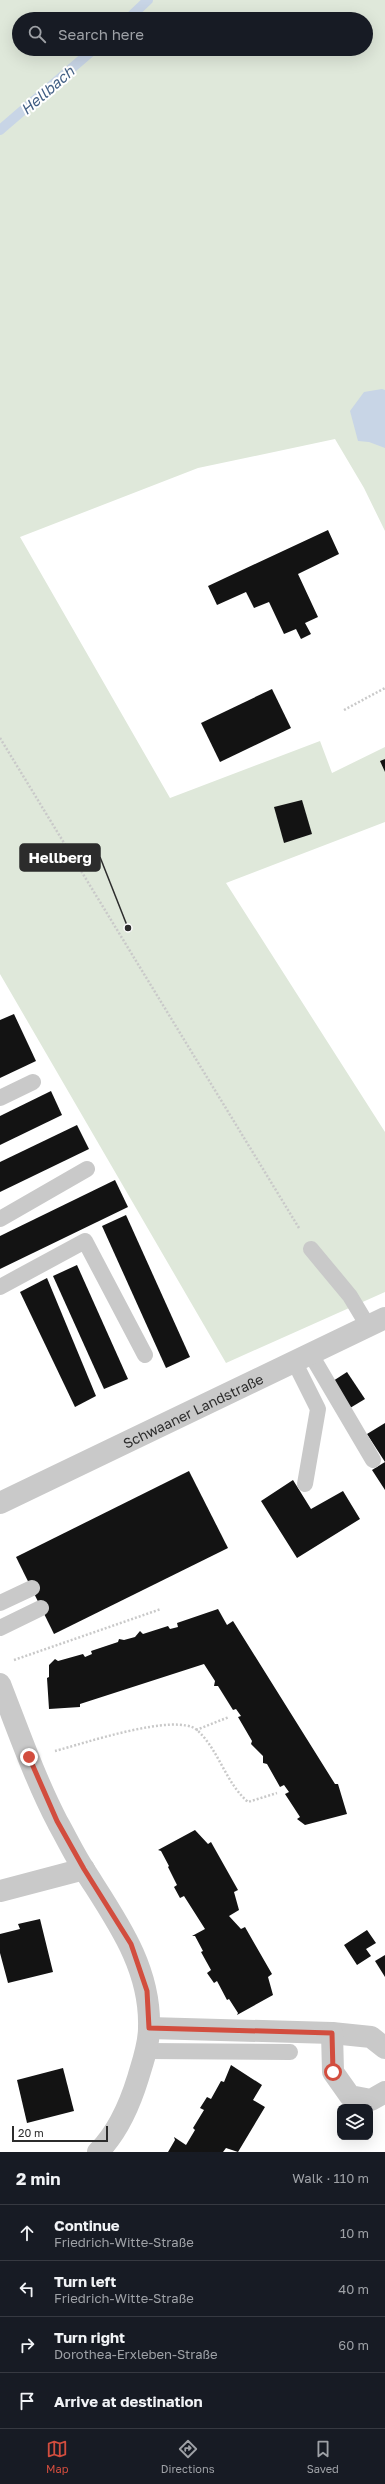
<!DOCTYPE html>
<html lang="en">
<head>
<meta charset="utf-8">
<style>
	body { margin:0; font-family:"Golos Text",sans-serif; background:#242831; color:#f1f3f6 }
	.controls { position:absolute; right:12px; bottom:12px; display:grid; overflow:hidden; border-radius:8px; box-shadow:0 4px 16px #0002 }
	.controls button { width:36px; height:36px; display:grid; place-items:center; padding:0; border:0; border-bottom:1px solid #363941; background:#171b24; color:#f1f3f6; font:20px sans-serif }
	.scale { position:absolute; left:12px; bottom:10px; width:96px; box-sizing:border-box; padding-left:4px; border:2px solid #2c2c2c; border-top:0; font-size:11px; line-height:14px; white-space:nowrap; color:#2c2c2c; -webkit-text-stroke:3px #fff; paint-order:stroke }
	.stop { position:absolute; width:12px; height:12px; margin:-9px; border:3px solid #d24d3e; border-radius:50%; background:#fff }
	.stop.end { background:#d24d3e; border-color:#fff; box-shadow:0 1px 4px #0008 }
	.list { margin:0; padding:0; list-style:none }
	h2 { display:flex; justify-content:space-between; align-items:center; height:52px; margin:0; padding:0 16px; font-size:17px }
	h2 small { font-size:13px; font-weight:400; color:#9ea1a6 }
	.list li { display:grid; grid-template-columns:26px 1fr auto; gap:12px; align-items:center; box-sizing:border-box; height:56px; padding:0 16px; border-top:1px solid #363941 }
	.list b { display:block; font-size:15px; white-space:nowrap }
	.list p { margin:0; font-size:13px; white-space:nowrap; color:#9ea1a6 }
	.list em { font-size:13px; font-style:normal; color:#9ea1a6 }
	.icon { flex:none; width:22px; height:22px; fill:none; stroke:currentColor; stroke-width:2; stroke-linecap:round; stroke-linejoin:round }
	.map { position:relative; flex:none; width:385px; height:2152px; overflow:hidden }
	.search { position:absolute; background:#171b24; box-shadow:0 4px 16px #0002; left:12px; right:12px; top:12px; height:44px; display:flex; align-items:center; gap:10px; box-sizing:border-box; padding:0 14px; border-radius:22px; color:#9ea1a6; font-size:15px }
	.sheet { height:276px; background:#171b24 }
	nav { display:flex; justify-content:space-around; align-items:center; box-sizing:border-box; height:56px; border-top:1px solid #363941; background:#171b24; font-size:11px; color:#9ea1a6 }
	nav a { display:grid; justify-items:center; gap:2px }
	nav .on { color:#d24d3e }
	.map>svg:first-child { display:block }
</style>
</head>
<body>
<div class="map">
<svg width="385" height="2152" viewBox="0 0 385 2152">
	<rect width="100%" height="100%" fill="#fff"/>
	<path fill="#dfe8da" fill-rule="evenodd" d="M0,0H385V531L364,488L335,439L198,468L20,537L170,798L320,741L332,773L385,747V822L226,883L385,1132V1292L226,1363L0,974ZM19,19H366V49H19Z"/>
	<path fill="#c8d5e6" d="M382,389L385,390V448L369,442L358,441L350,411L364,392Z"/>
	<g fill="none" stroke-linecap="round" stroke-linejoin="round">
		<g stroke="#c8d5e6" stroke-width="10">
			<path d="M128,19L148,0"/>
			<path d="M0,130L94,49"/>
		</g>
	</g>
	<g fill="#131313">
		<path d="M328,530L339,554L298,574L318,617L305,623L311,634L301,639L296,629L284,634L269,602L254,608L246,592L217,605L208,586Z"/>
		<path d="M272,689L291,728L220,762L201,723Z"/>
		<path d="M385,759V772L380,761Z"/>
		<path d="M302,800L312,834L284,843L274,807Z"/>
		<path d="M14,1014L36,1061L0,1078V1020Z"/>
		<path d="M51,1091L62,1115L0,1145V1116Z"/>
		<path d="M77,1125L89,1149L0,1192V1162Z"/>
		<path d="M115,1180L128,1207L0,1269V1236Z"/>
		<path d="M126,1215L190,1357L166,1368L102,1226Z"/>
		<path d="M77,1265L128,1379L104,1389L53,1276Z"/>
		<path d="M47,1278L96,1396L75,1407L20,1292Z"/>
		<path d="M347,1372L365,1399L350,1408L333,1381Z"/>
		<path d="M385,1423V1490L372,1470L385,1462L367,1434Z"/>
		<path d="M189,1471L228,1548L54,1634L16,1557Z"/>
		<path d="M293,1480L311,1509L343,1491L360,1519L297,1558L261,1501Z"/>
		<path d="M218,1609L227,1625L233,1621L335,1784H338L347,1814L305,1825L297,1819L300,1817L285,1794L289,1792L284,1785L280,1787L267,1764L263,1763V1756L251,1744L252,1741L238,1717L241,1716L236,1709L233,1710L218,1686H214L215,1681L204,1664L80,1704V1707L49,1709L47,1678L49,1677V1665L55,1659L58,1661L83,1654L85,1657L92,1654L91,1651L118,1642L119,1639L124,1640L135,1637L140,1631L143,1634L168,1626L170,1629L178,1627L177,1623Z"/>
		<path d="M195,1830L208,1844L211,1842L238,1890L234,1892L239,1910L229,1916L241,1929L245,1927L272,1974L268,1977L273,1995L237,2015L238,2013L229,1999L227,2000L217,1981L214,1983L207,1973L211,1970L201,1952L203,1951L195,1936H192L205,1929L184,1896L180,1898L174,1887L177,1885L168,1867L169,1866L161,1851L158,1850Z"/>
		<path d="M40,1919L53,1972L8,1983L0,1953V1934L20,1929L18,1924Z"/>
		<path d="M367,1930L376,1943L366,1949L371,1956L357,1965L344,1945Z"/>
		<path d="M385,1955V1977L375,1961Z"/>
		<path d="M231,2065L262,2085L253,2100L265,2107L238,2152L226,2148L223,2152H168L175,2140L174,2137L186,2145L195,2130L193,2128L204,2110L200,2108L207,2097L211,2099L221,2081L224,2082Z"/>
		<path d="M63,2068L74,2111L27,2123L17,2080Z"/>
	</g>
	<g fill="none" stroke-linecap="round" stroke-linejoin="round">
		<g stroke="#c9c9c9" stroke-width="2.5" stroke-dasharray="2 2" stroke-linecap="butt">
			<path d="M344,710L385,688"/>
			<path d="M0,738L299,1228"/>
			<path d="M14,1660L161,1609"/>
			<path d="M196,1730L229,1717"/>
			<path d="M55,1751C82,1744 176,1712 197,1730C219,1750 225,1782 248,1802L277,1793"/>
		</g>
		<g stroke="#c9c9c9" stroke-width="16">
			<path d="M0,1098L33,1082"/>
			<path d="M0,1219L87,1169"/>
			<path d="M311,1249L350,1296L368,1326"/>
			<path d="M0,1287L85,1241L145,1355"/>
			<path d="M310,1353L373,1460"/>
			<path d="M294,1361L318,1409L305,1484"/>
			<path d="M0,1603L32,1588"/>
			<path d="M0,1628L41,1608"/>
			<path d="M146,2051L290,2052"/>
		</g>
		<g stroke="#c9c9c9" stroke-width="22">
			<path id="s1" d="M0,1503L385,1318"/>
			<path d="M0,1684C18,1730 35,1779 58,1823C67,1839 75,1856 85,1871C116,1920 151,1967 149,2028C149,2045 143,2061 138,2078C130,2104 118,2132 98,2152"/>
			<path d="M0,1891L84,1869"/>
			<path d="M149,2028L332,2033L371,2037L385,2048"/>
			<path d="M332,2033L333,2072L350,2096L371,2100L385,2092"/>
		</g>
	</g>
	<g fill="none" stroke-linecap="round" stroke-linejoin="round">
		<path stroke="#d24d3e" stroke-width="5" d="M29,1757L57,1821L84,1869L131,1944L147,1991L149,2028L332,2033L333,2072"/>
	</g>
	<g text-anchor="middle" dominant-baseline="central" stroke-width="4" stroke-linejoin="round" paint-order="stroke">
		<g font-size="14" fill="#2c2c2c" stroke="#fff">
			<text stroke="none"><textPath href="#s1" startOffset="214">Schwaaner Landstraße</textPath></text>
		</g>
		<g font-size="15" font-style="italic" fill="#436085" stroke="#fff">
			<text transform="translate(47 90) rotate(-41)">Hellbach</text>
		</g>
	</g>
	<path fill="none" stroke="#2c2c2c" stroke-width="1.5" d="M128 928L100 857"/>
	<circle fill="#2c2c2c" stroke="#fff" stroke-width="1.5" cx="128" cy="928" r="4"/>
	<rect fill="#2c2c2c" stroke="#2c2c2c" stroke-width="1.5" x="20" y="844" width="80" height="27" rx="4"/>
	<g font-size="15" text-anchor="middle" font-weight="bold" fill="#fff">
		<text x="60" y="863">Hellberg</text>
	</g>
</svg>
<div class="controls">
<button><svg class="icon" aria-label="layers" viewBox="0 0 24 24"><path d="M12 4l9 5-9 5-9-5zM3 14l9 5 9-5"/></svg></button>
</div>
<div class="scale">20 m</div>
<div class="stop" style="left:333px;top:2072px"></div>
<div class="stop end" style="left:29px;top:1757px"></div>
<div class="search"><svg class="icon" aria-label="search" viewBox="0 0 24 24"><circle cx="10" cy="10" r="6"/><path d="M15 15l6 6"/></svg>Search here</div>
</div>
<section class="sheet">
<h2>2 min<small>Walk · 110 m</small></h2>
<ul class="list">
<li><svg class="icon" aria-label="ahead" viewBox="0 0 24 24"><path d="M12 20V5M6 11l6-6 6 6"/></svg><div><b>Continue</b><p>Friedrich-Witte-Straße</p></div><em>10 m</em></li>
<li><svg class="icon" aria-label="left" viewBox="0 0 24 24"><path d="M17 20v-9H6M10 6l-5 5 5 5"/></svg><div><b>Turn left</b><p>Friedrich-Witte-Straße</p></div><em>40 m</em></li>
<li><svg class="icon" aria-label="right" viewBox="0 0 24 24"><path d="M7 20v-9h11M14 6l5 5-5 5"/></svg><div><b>Turn right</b><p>Dorothea-Erxleben-Straße</p></div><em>60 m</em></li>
<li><svg class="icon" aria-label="arrive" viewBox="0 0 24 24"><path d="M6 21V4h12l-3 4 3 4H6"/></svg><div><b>Arrive at destination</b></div></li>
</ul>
</section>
<nav>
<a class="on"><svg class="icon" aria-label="map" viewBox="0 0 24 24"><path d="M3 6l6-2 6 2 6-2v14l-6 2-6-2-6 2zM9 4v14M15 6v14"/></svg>Map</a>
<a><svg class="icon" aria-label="directions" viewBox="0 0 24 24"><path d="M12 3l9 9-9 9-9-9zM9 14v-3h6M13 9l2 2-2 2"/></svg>Directions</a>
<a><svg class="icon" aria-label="saved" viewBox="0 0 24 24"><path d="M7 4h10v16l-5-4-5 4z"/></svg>Saved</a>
</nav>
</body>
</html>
